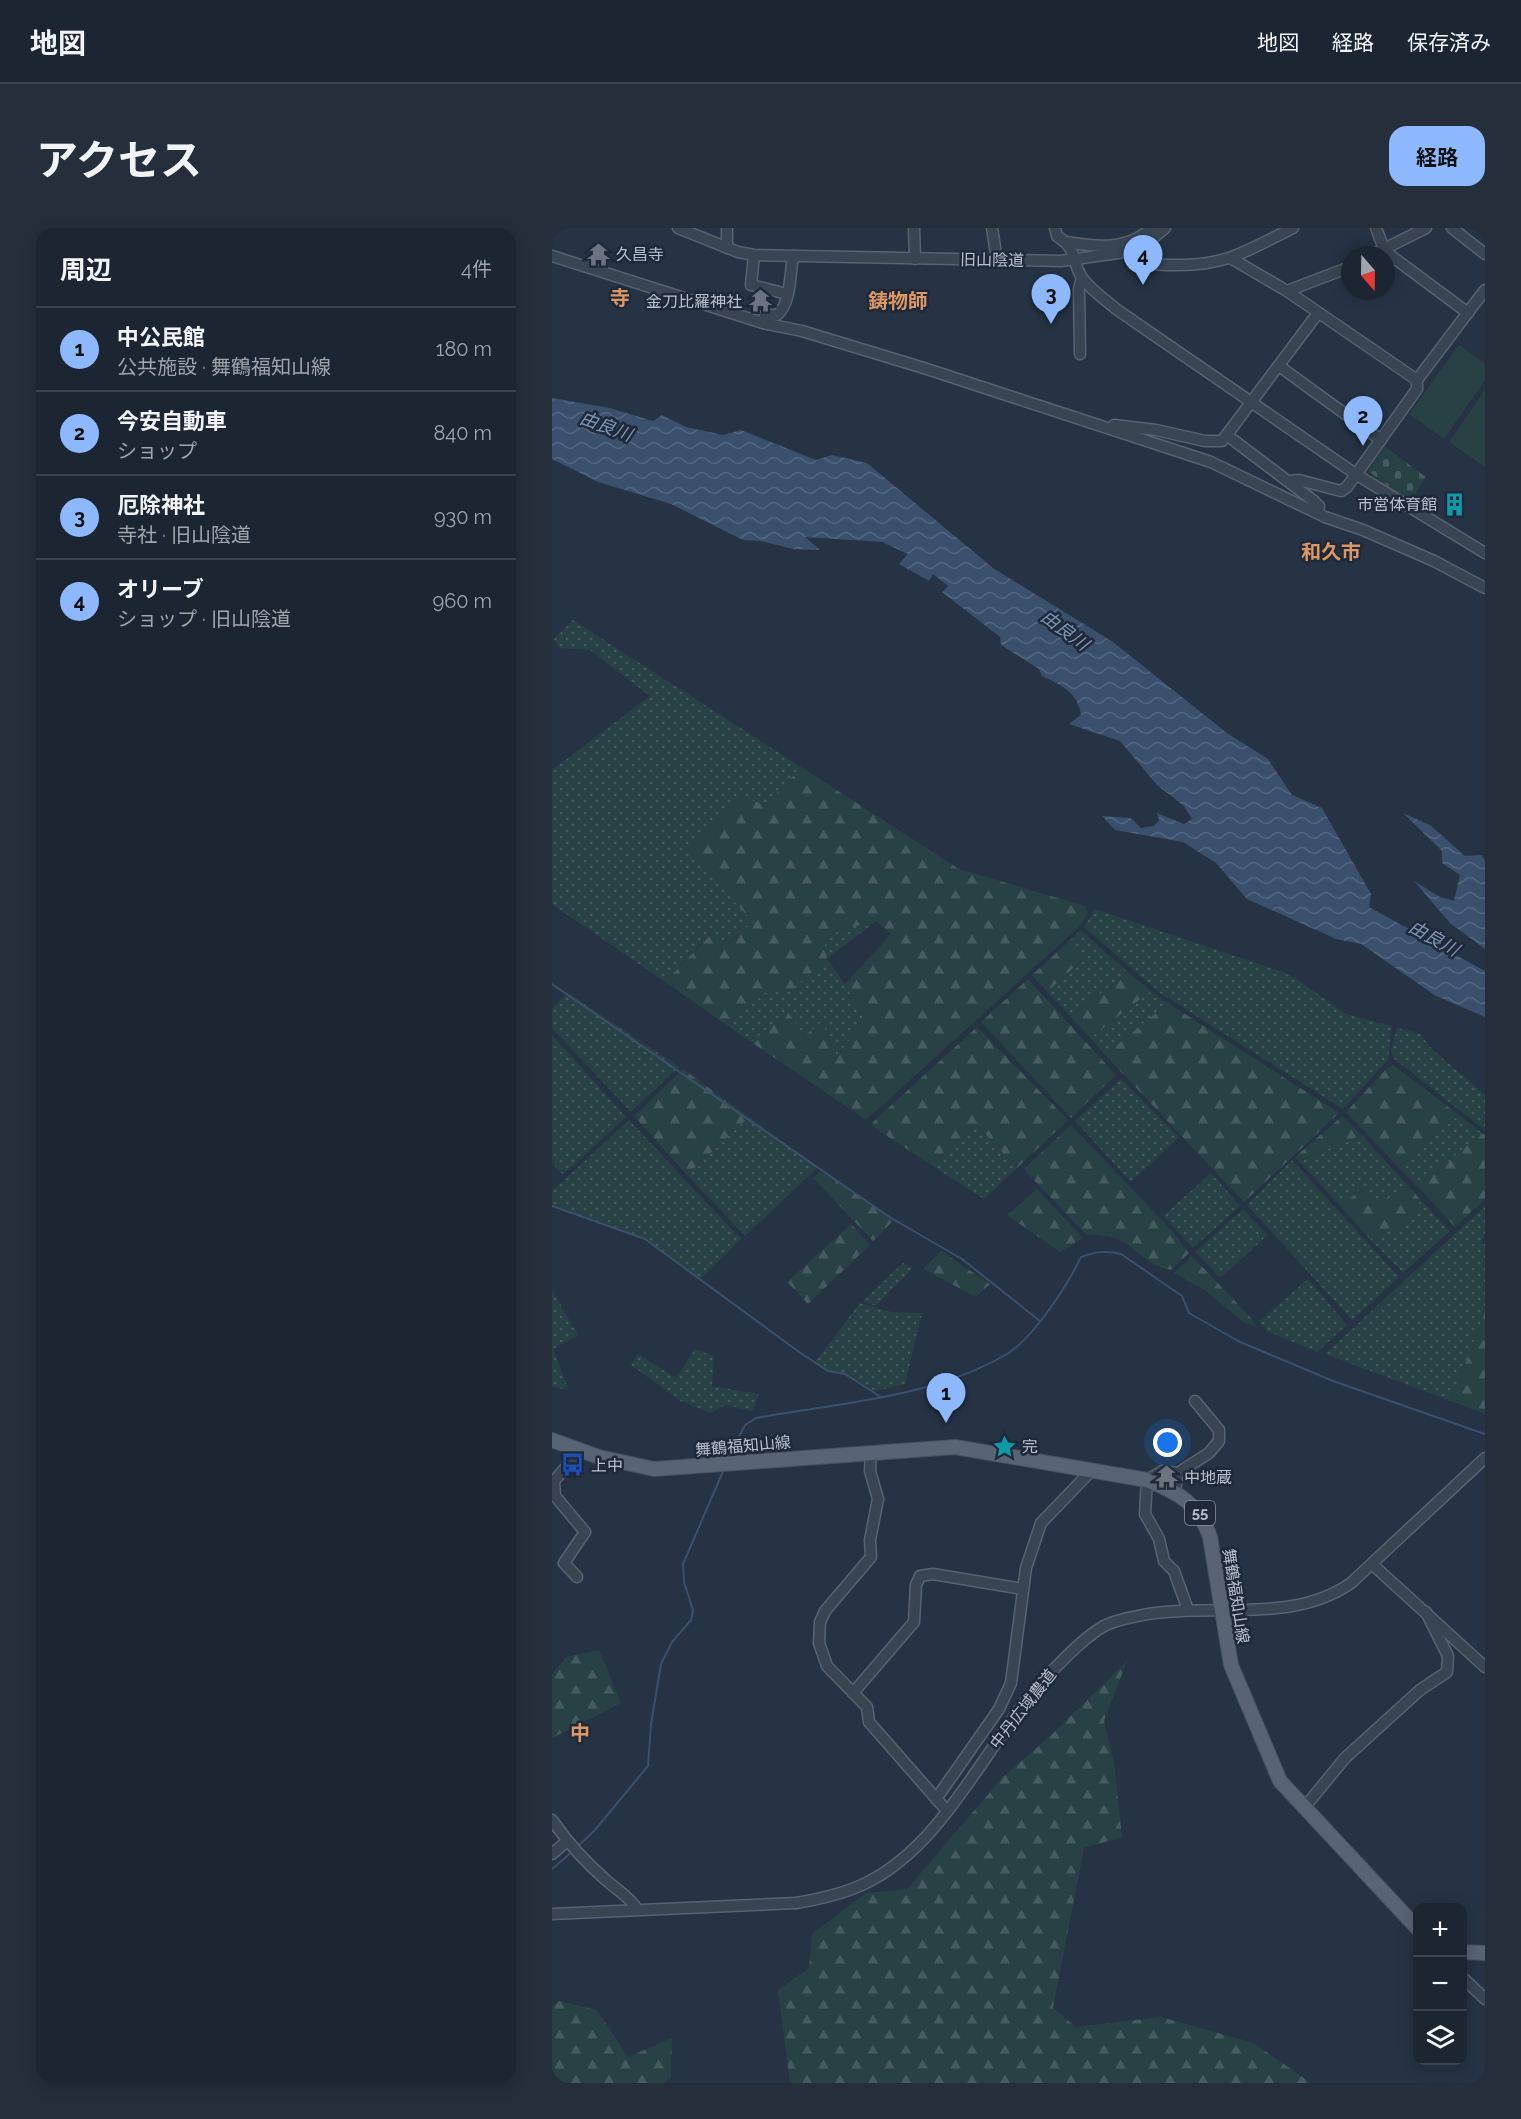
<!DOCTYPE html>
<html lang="ja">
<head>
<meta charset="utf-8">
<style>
	body { margin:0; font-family:Raleway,"Noto Sans JP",sans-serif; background:#252e3b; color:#f1f3f6 }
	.controls { position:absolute; right:18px; bottom:18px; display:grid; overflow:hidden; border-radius:12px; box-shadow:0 3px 15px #0003 }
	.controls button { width:54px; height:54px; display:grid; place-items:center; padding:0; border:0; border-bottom:2px solid #3a434e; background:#1c2633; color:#f1f3f6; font:30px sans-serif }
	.compass { position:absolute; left:789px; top:18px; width:54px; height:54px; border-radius:50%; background:#1c2633; box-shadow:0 3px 15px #0003; rotate:160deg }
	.you { position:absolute; left:616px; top:1215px; width:21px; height:21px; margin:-15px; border:4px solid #fff; border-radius:50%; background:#1a73e8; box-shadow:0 0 0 9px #1a73e833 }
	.badge { display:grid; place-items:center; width:39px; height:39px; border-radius:50%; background:#8db8fd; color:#111; font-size:20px; font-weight:700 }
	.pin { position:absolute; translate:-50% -50px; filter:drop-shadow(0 2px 3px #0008) }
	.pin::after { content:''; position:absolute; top:32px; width:21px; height:18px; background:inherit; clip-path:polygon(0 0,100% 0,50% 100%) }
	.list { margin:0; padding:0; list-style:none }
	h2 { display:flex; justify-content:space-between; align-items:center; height:78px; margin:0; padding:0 24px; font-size:26px }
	h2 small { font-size:20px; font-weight:400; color:#a0a5ac }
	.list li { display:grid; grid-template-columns:39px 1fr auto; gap:18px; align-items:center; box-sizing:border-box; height:84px; padding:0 24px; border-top:2px solid #3a434e }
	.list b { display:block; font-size:22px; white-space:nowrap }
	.list p { margin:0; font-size:20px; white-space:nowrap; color:#a0a5ac }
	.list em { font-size:20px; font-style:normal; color:#a0a5ac }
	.icon { flex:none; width:33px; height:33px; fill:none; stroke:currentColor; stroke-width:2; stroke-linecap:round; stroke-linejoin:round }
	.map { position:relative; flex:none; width:933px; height:1855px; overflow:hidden; border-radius:18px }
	header { display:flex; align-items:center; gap:36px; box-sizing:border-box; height:84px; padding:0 30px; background:#1c2633; border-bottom:2px solid #3a434e }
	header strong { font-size:28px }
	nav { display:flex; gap:33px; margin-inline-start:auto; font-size:21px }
	.intro { display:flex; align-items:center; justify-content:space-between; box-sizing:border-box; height:144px; padding:0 36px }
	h1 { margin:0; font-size:42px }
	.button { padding:15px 27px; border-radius:18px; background:#8db8fd; color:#111; font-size:21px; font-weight:700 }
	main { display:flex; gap:36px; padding:0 36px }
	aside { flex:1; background:#1c2633; border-radius:18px; box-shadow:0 3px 15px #0003 }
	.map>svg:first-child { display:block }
</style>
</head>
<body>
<header>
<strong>地図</strong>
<nav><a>地図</a><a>経路</a><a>保存済み</a></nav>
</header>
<div class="intro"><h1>アクセス</h1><a class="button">経路</a></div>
<main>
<aside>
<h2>周辺<small>4件</small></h2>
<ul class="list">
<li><span class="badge">1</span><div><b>中公民館</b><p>公共施設 · 舞鶴福知山線</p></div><em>180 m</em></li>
<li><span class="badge">2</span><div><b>今安自動車</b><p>ショップ</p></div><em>840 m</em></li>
<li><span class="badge">3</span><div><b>厄除神社</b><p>寺社 · 旧山陰道</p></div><em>930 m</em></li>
<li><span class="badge">4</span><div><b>オリーブ</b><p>ショップ · 旧山陰道</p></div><em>960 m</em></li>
</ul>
</aside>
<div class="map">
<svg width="933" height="1855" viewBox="0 0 933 1855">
	<defs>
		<pattern id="grass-dots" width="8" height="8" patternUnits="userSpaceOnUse" patternTransform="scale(1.5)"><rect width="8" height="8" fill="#284145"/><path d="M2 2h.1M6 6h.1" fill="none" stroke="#455b5f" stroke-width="1.8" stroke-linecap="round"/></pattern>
		<pattern id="forest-firs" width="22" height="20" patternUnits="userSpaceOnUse" patternTransform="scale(1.5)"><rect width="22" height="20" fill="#284145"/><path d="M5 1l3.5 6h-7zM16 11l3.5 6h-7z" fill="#455b5f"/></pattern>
		<pattern id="cemetery-stones" width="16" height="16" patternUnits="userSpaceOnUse" patternTransform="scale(1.5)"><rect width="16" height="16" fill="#284145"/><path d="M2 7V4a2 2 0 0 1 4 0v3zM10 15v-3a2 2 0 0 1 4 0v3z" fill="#455b5f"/></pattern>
		<pattern id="water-waves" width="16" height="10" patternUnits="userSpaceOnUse" patternTransform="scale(1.5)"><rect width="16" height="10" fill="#3a506d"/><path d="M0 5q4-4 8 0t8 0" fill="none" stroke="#546781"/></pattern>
	</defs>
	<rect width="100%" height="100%" fill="#253344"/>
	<g fill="url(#grass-dots)">
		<path d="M21,392L249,539L215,577L136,621L201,694L176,715L159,705L113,754L0,676V542L98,468L38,422L7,420L2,411Z"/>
		<path d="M543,681L728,743L743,750L794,786L840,798L836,832L791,881L608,765L532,699Z"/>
		<path d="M324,693L275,731L293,756L313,792L284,829L270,794L252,808L236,784L199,814L176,798L212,765L238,762L274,731L272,712L287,702Z"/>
		<path d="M529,702L577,745L518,788L495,764L530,733L514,716Z"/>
		<path d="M599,763L616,775L553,827L538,810Z"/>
		<path d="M16,765L127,839L79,884L0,800V780Z"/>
		<path d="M845,800L868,806L881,822L933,867V902L841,830L839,822Z"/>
		<path d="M0,807L74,889L11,947L0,935Z"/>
		<path d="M569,851L627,909L579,954L523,893Z"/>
		<path d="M907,887L930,905L866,959L846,939Z"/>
		<path d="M197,889L266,939L193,1008L135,947Z"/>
		<path d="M77,892L189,1011L148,1051L93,1010L0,977V963Z"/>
		<path d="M424,896L465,940L432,971L379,937Z"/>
		<path d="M810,907L858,960L823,976L810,960L789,979L747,933Z"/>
		<path d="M740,932L847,1049L800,1092L695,977Z"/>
		<path d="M659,945L688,978L641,1020L611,988Z"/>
		<path d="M869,972L898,1003L851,1045L818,1011L853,996Z"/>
		<path d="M933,978V1005L929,1015L933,1016V1084L899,1173L773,1126Z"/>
		<path d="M691,981L716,1007L668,1050L643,1024Z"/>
		<path d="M351,1035L361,1040L324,1078L311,1073Z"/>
		<path d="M756,1051L795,1097L765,1124L715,1103L707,1094Z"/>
		<path d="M0,1062L26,1107L1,1121L17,1162L0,1159Z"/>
		<path d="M308,1075L339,1084L370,1085L353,1156L323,1163L293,1146L276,1142L263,1134Z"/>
		<path d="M143,1121L162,1128L160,1158L207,1166L201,1183L174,1177L158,1185L129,1173L79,1137L86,1126L124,1150Z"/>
	</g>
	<g fill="url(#forest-firs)">
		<path d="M249,539L407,641L533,678L536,685L528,698L314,892L199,814L236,784L252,808L270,794L285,829L312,792L293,756L339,706L324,693L287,702L272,712L275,731L238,763L212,765L176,798L113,754L160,705L177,715L201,694L135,621L189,569L215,577Z"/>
		<path d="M514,716L530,732L495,764L480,747Z"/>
		<path d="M577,745L599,763L538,810L518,788Z"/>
		<path d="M476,751L564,847L519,890L429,794Z"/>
		<path d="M616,775L787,885L692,974L553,827Z"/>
		<path d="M425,799L516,892L465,940L424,896L379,937L320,898L321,894Z"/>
		<path d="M841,837L907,887L846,939L794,884L835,840Z"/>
		<path d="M131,841L197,889L135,947L82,888Z"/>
		<path d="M790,888L810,907L746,933L743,929Z"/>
		<path d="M519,897L621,1004L637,1025L619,1042C584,1036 581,1003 535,1007L474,944L473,940Z"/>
		<path d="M930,905L933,907V971L903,999L866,959Z"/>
		<path d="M270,942L342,992L321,1013L261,950Z"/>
		<path d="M810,960L823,975L858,960L869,972L853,996L818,1011L789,979Z"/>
		<path d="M485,961L531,1010L508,1024L455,987Z"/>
		<path d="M299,996L318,1017L256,1076L235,1054Z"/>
		<path d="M389,1023L438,1056L424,1069L371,1041Z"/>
		<path d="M640,1028L699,1090L705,1099L691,1094L654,1063L622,1045Z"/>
		<path d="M933,1084V1186L899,1173Z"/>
		<path d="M47,1422L69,1475L0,1510V1447L14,1429Z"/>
		<path d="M575,1433L552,1493L562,1534L570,1609L532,1620L501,1780L524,1799L609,1789L702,1815L759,1855H238L226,1762L257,1740L260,1706L314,1665L355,1661L451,1549L495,1511Z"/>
		<path d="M7,1773L45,1782L76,1829L120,1810L119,1850L113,1855H0V1778Z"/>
	</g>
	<path fill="url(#cemetery-stones)" d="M832,218L874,249L858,275L816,243Z"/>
	<g fill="#284145">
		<path d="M907,117L933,136V152L892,211L857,186Z"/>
		<path d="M933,162V239L897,214Z"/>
	</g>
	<g fill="url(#water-waves)">
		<path d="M0,170L58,180L101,193L110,187L134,199L171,207L189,202L264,232L280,227L315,235L441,340L561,414L675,505L716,531L740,567L770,580L819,666L817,679L933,743V789L884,768L809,716L784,711L695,671L664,635L631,614L563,602L550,588L579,590L589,600L602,598L607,592L605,585L632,596L640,591L632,578L605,557L568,513L517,496L529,487C526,464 509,457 490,448L487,441L449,417L448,409L390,364L396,358L381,346L377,353L347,336L356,326L330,314L253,309L268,322L241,321L209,313L191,312L119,276L46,254L0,231Z"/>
		<path d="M851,585L878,597L913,628L930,627L933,633V721L898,695L862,653L888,669L902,673L908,647L890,635V623Z"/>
	</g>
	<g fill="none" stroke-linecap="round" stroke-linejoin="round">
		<g stroke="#3a506d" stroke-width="2">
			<path d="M0,756L339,990L410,1031L488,1093"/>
			<path d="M0,978L93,1011L247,1124L276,1143L293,1146L329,1169"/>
			<path d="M176,1230L193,1197L204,1190C288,1175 380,1170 455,1126C482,1109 515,1058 529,1029C544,1024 554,1022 569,1026L630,1068L637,1085L686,1113L781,1153L933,1206"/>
			<path d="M25,1619L42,1603L96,1538L99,1496L109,1436L120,1414L139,1392L141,1382L132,1354L131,1336L172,1241"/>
			<path d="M0,1641L21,1623"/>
		</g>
		<defs>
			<g id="minor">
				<path d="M126,0L186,24L202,27L509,33L587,22L613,0"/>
				<path d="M362,0L363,31"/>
				<path d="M440,0L445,32"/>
				<path d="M503,0L505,8C526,22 519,31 529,48C537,61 553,71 564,81L805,247L933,325"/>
				<path d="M824,0L832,21L838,27L916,85"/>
				<path d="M900,0L933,26"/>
				<path d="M582,12L591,33C601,37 611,37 623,37C675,38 696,22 741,0"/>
				<path d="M514,14C545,19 574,23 600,0"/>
				<path d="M175,20V0"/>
				<path d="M202,27L199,57L235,66"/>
				<path d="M820,27L874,0"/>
				<path d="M0,28L211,95L250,103L375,141L659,234L773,289L811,302L882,333L933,360"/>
				<path d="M680,31L735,63L865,152"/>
				<path d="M735,63L798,39"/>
				<path d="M211,95L213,87H225C239,76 238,45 241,28"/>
				<path d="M528,126L527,61L530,50"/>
				<path d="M727,138L829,212"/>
				<path d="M562,197L604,202L653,213H670L766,85"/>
				<path d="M676,208L762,273L767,278L766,285"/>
				<path d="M737,253L747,252L789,263L795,259L865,161V152L933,62"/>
				<path d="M319,1224L318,1243L326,1271L318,1312L319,1329L273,1383L268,1394L267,1415L275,1438L315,1479L317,1494L395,1583"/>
				<path d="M626,1245L610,1243L595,1252L593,1286L607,1311L612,1333L622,1343L636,1382"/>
				<path d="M623,1263L626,1245L657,1225L667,1213V1202L643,1173"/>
				<path d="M820,1336L933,1439"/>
				<path d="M25,1349L12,1335L33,1304L3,1268L2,1253L28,1223"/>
				<path d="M301,1465L362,1394L364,1357L368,1348L381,1346L471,1361"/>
				<path d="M384,1571L447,1481L459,1455L474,1340L489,1295L539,1243"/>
				<path d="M752,1580L793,1530L868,1462L895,1444L896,1428L874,1384"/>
				<path d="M0,1592C16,1615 32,1633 54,1652C66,1663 77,1668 85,1681"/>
				<path d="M0,1626L14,1614"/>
				<path d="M0,1686L244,1675C268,1671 292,1666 314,1655C397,1614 437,1507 501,1442C516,1427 533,1409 552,1398C565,1391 582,1389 596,1386C662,1375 741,1396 799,1355L933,1230"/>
				<path d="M910,1749L933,1771"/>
			</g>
			<g id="major">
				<path d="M0,1212L47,1229L102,1241L403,1219L595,1252C626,1264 647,1276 658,1309L679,1437L728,1553L866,1701"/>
				<path d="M910,1724L933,1725"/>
			</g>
		</defs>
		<use href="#minor" stroke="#586271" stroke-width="13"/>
		<use href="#major" stroke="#475060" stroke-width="16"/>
		<use href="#minor" stroke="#3a4553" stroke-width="10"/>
		<use href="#major" stroke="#586473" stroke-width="14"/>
	</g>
	<defs>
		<symbol id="temple-bare" viewBox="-9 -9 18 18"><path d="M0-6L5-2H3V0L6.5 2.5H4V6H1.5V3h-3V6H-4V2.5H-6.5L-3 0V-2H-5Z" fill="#6b7280" stroke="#1f2939" stroke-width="2.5" paint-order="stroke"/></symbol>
		<symbol id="building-bare" viewBox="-9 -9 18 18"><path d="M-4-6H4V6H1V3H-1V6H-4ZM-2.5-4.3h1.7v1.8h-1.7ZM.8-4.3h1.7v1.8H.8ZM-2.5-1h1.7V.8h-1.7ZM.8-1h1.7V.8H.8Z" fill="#0f9aa8" stroke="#1f2939" stroke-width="2.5" paint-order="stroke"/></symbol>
		<symbol id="sight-bare" viewBox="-9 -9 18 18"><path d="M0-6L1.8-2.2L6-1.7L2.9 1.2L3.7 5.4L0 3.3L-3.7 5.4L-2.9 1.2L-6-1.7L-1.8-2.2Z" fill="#0f9aa8" stroke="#1f2939" stroke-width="2.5" paint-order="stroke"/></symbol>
		<symbol id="bus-bare" viewBox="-9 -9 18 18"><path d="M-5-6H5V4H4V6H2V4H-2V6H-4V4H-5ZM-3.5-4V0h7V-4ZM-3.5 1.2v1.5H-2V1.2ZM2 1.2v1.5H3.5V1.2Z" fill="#1a4fb4" stroke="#1f2939" stroke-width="2.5" paint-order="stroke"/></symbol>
	</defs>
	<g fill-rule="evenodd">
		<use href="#temple-bare" x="30" y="10" width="33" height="33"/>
		<use href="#temple-bare" x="192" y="56" width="33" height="33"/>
		<use href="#building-bare" x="886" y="260" width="33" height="33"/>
		<use href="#sight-bare" x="436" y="1202" width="33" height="33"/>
		<use href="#bus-bare" x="4" y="1220" width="33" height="33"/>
		<use href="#temple-bare" x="598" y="1232" width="33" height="33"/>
	</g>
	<g text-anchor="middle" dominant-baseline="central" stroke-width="5" stroke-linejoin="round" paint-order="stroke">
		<rect fill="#1f2939" stroke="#8993a1" stroke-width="1.5" x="633" y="1273" width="30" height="24" rx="4.5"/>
		<g font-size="15" font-weight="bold" fill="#b7c0cd">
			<text x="648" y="1285">55</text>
		</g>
		<g font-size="16" fill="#b7c0cd" stroke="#1f2939" text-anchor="start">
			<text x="64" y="26">久昌寺</text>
			<text x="190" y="73" text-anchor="end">金刀比羅神社</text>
			<text x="885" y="276" text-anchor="end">市営体育館</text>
			<text x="470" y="1218">完</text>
			<text x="39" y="1237">上中</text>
			<text x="632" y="1249">中地蔵</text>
		</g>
		<g font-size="16" fill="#b7c0cd" stroke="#1f2939">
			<text transform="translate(440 32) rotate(1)">旧山陰道</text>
			<text transform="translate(191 1218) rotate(-5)">舞鶴福知山線</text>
			<text transform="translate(684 1368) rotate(81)">舞鶴福知山線</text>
			<text transform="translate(471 1481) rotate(-52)">中丹広域農道</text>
		</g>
		<g font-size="18" font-style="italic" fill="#7d96b5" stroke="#1f2939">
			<text transform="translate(54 198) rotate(20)">由良川</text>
			<text transform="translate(513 402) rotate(37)">由良川</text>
			<text transform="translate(882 710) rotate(29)">由良川</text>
		</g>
		<g font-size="20" font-weight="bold" fill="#db9764" stroke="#1f2939">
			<text x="68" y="70">寺</text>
			<text x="346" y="73">鋳物師</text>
			<text x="779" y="324">和久市</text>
			<text x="28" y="1505">中</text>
		</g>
	</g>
</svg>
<div class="controls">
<button>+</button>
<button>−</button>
<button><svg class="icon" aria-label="layers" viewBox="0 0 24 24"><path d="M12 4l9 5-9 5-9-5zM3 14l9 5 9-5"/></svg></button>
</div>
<svg class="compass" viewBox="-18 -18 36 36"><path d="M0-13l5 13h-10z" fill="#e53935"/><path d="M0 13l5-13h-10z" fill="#a0a5ac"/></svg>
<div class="you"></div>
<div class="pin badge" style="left:394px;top:1195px">1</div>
<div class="pin badge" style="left:811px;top:218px">2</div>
<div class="pin badge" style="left:499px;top:96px">3</div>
<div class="pin badge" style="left:591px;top:57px">4</div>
</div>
</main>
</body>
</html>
